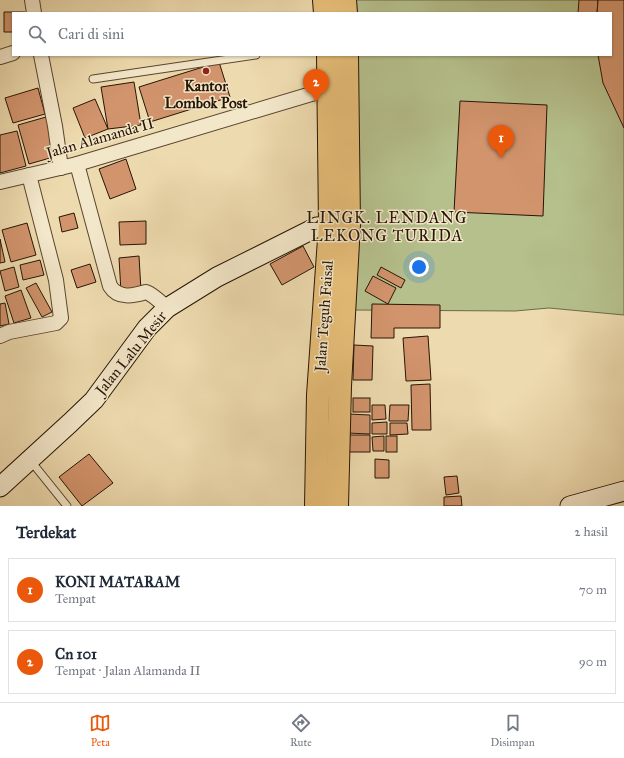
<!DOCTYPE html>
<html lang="id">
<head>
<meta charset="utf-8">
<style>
	body { margin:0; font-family:"IM FELL Great Primer",serif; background:#f2f2f3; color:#1f2937 }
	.you { position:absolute; left:419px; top:267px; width:14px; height:14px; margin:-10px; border:3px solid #fff; border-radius:50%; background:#1a73e8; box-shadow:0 0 0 6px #1a73e833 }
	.badge { display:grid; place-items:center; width:26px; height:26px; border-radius:50%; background:#ea580c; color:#fff; font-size:13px; font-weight:700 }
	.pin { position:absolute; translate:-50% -33px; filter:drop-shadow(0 1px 2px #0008) }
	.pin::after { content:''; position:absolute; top:21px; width:14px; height:12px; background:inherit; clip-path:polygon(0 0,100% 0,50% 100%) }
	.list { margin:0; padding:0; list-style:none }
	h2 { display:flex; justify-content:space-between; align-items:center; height:52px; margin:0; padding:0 16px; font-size:17px }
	h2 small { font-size:13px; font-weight:400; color:#747a83 }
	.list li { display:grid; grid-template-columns:26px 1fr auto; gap:12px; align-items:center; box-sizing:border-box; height:64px; margin:0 8px 8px; padding:0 8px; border:1px solid #e0e1e3; border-radius:0px }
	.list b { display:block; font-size:15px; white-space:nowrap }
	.list p { margin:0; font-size:13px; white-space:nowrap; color:#747a83 }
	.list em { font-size:13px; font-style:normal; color:#747a83 }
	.icon { flex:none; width:22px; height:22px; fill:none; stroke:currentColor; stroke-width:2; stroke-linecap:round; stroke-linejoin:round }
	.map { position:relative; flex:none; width:624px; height:506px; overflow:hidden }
	.search { position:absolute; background:#fff; box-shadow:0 1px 3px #0004; left:12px; right:12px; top:12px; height:44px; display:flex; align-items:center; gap:10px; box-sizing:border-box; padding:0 14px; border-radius:0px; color:#747a83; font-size:15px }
	.sheet { height:196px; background:#fff }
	nav { display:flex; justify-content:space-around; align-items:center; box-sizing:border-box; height:56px; border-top:1px solid #e0e1e3; background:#fff; font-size:11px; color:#747a83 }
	nav a { display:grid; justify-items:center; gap:2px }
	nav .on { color:#ea580c }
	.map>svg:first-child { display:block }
</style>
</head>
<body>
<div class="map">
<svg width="624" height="506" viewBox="0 0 624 506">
	<rect width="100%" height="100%" fill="#eddaae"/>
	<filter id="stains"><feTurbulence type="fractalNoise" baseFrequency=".005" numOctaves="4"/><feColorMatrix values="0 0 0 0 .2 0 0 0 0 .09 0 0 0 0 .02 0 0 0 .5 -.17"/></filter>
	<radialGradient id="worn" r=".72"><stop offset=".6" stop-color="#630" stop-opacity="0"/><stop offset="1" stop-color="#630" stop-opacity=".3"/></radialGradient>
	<path fill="#b5c08c" stroke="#6e6a48" d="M347,0H624V315L549,308L515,311L352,310L348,55H611V13H347Z"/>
	<g fill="#d2946d" stroke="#271504">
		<path d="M579,0H598L597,13H578Z"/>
		<path d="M598,0H624V128L603,83L598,55H611V13H597Z"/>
		<path d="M4,12H25V13H13V32H4Z"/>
		<path d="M219,62L230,97L150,122L139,87Z"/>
		<path d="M134,82L141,125L108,129L101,87Z"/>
		<path d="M38,88L45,114L13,123L5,98Z"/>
		<path d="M95,99L108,129L85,138L73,108Z"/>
		<path d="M460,101L547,105L543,216L454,212Z"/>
		<path d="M46,117L57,156L29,164L18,125Z"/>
		<path d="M17,131L26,166L0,173V135Z"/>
		<path d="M126,159L136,189L110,199L99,169Z"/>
		<path d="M74,213L78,228L62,232L59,217Z"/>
		<path d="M146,221V244L120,245L119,222Z"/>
		<path d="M27,223L36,255L11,262L2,230Z"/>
		<path d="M0,239L5,262L0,263Z"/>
		<path d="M303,246L314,267L282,285L270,264Z"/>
		<path d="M139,256L141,291L121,292L119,258Z"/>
		<path d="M40,260L44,275L23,280L20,265Z"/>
		<path d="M90,264L96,282L77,288L71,270Z"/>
		<path d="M14,267L19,287L5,291L0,271Z"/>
		<path d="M381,267L405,280L401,288L377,275Z"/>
		<path d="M373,276L396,288L388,304L365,291Z"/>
		<path d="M36,283L52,312L42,317L26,288Z"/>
		<path d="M21,290L31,318L14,323L5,296Z"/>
		<path d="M5,303L9,324L0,326V304Z"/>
		<path d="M372,304L440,305V328H394V338H371Z"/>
		<path d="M428,336L431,380L406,381L403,338Z"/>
		<path d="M354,345L373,346L372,380H353Z"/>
		<path d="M430,384L431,430H412L411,385Z"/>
		<rect x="353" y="398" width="17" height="14"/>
		<path d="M372,405H385L386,419L372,420Z"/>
		<path d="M390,405H409L408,421H389Z"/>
		<path d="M348,414L370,415V434L347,433Z"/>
		<path d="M387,422V434H372V423Z"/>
		<path d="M390,423H407L408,434L390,435Z"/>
		<rect x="348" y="435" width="22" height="17"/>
		<path d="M384,436V451H373L372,437Z"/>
		<rect x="386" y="436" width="11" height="16"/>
		<path d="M89,454L113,483L82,506L59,477Z"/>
		<path d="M375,459L389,460V478H375Z"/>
		<path d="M457,476L459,493L446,495L444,477Z"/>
		<path d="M461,496L462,506H444V497Z"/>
	</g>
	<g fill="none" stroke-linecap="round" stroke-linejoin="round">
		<defs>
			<g id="lane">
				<path d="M93,79L256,55"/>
				<path d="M30,460L67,506"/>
			</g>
			<g id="street">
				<path d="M32,0L34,13"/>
				<path d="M41,55L55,126L61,168"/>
				<path d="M0,57L13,53"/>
				<path d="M77,164L110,286C118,299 133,296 146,292C154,295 160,302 167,308"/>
				<path d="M0,182L77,164L328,89H335"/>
				<path d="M0,336L9,332L56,323L61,318L56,280L29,175"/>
			</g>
			<g id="secondary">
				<path d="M0,487L70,423L94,400L147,328L167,308L217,277L317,227L344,225"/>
				<path d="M570,506L624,491"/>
			</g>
			<g id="highway">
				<path d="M324,0L325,13"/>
				<path d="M345,0L346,13"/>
				<path d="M316,506L318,395L330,225L328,55"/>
				<path d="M337,506L340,386L349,225L347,55"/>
			</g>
		</defs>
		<use href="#lane" stroke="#58462e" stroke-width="9"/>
		<use href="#street" stroke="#58462e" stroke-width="16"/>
		<use href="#secondary" stroke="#271504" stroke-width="21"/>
		<use href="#highway" stroke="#271504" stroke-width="24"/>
		<use href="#lane" stroke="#f3e7ca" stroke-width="7"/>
		<use href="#street" stroke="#f3e7ca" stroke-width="14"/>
		<use href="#secondary" stroke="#f3e7ca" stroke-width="19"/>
		<use href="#highway" stroke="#e6bd77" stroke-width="22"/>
	</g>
	<circle fill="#8f2418" stroke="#f3e7ca" stroke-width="1.5" cx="206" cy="71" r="4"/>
	<g text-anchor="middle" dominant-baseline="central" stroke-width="3" stroke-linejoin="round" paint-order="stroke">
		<g font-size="15" font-weight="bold" fill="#271504" stroke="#f3e7ca">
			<text x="206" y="86">Kantor<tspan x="206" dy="17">Lombok Post</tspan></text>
		</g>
		<g font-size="15" fill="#271504" stroke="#f3e7ca">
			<text transform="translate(100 138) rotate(-16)">Jalan Alamanda II</text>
			<text transform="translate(324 316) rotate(-86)">Jalan Teguh Faisal</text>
			<text transform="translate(131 353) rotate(-51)">Jalan Lalu Mesir</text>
		</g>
		<g font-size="16" letter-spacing="1" fill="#271504" stroke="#f3e7ca">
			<text x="387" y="217">LINGK. LENDANG<tspan x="387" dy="18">LEKONG TURIDA</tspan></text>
		</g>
	</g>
	<rect width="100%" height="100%" filter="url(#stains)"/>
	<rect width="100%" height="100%" fill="url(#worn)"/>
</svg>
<div class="you"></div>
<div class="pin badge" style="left:501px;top:158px">1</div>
<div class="pin badge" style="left:316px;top:102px">2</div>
<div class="search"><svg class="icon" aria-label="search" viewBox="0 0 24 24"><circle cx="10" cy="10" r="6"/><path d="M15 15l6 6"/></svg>Cari di sini</div>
</div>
<section class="sheet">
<h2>Terdekat<small>2 hasil</small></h2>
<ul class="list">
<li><span class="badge">1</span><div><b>KONI MATARAM</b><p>Tempat</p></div><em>70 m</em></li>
<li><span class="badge">2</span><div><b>Cn 101</b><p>Tempat · Jalan Alamanda II</p></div><em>90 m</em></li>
</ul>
</section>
<nav>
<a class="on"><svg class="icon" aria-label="map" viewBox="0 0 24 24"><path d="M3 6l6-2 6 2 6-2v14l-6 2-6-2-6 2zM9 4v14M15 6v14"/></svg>Peta</a>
<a><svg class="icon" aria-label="directions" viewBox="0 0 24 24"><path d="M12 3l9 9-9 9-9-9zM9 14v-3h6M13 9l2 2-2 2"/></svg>Rute</a>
<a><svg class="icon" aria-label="saved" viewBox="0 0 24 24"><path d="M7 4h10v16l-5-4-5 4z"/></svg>Disimpan</a>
</nav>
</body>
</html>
